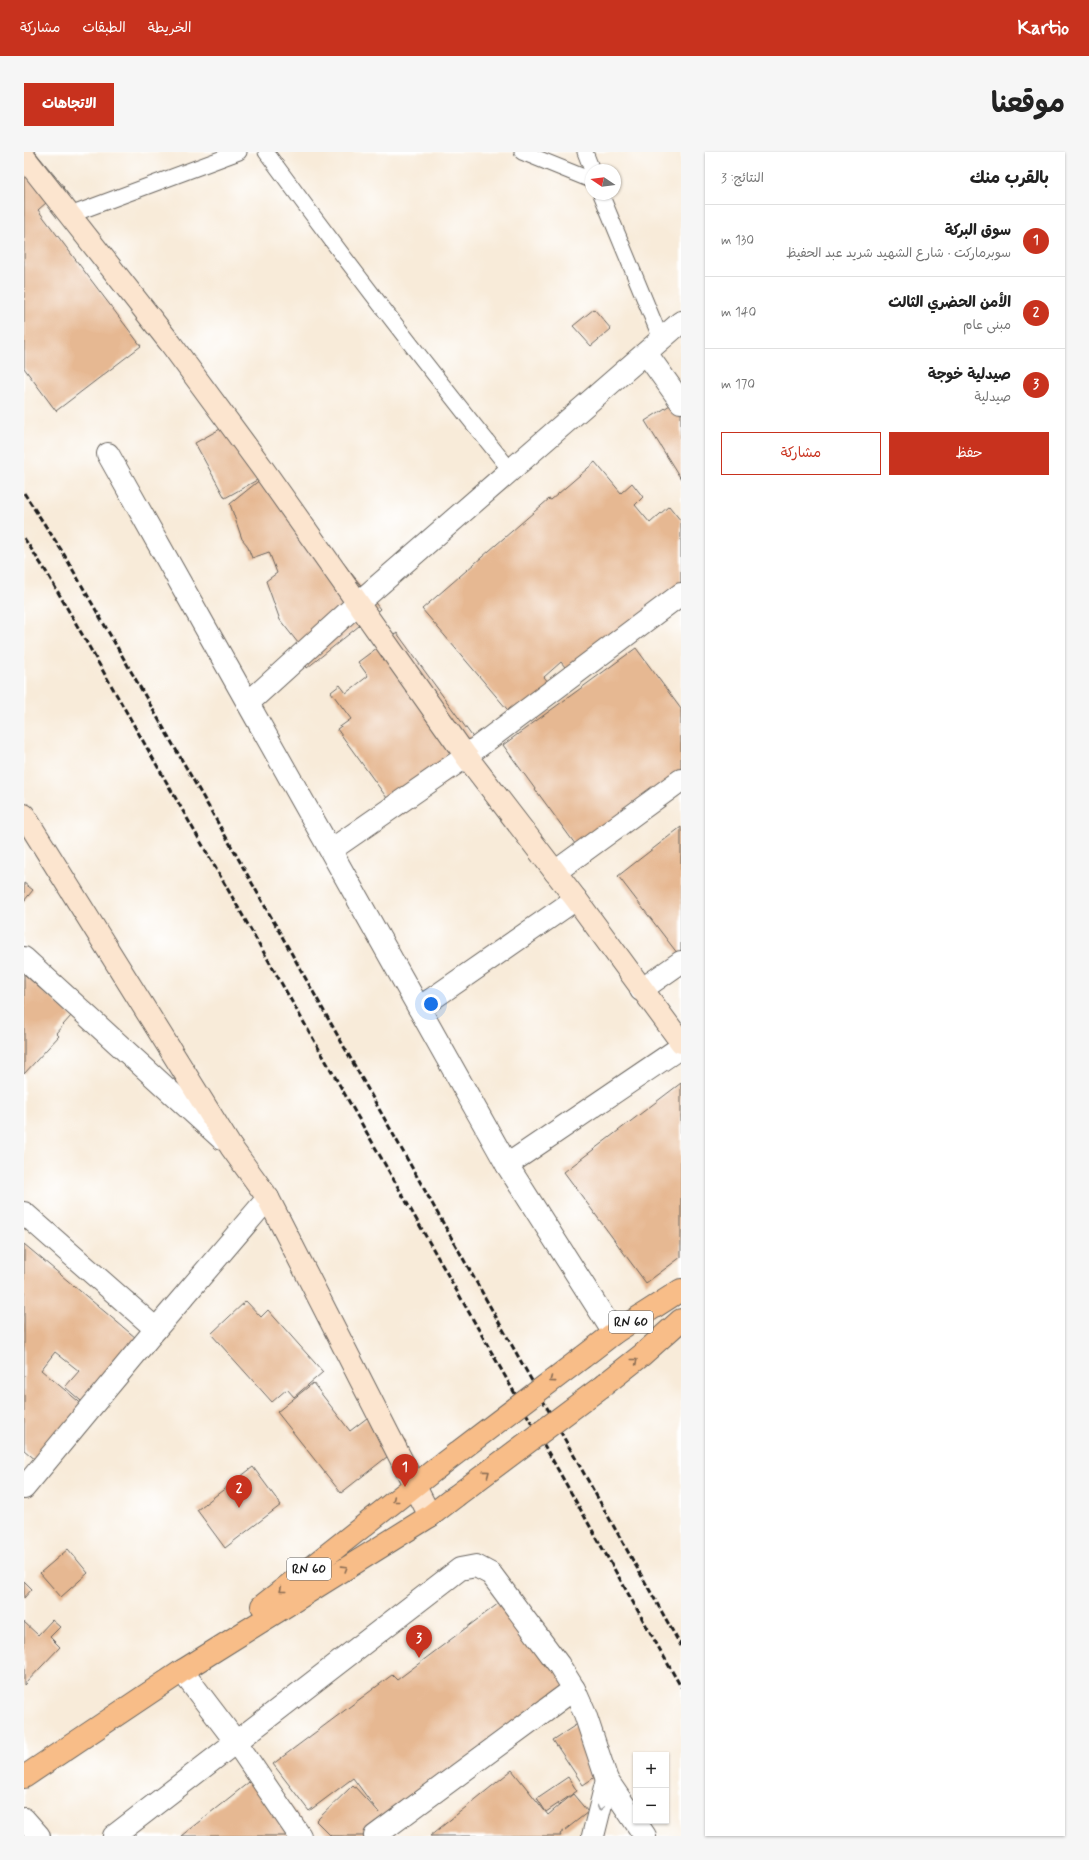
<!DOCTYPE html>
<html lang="ar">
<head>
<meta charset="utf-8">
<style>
	body { margin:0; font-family:Mynerve,"Playpen Sans Arabic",sans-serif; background:#f6f6f6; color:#222; direction:rtl }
	.controls { position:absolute; right:12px; bottom:12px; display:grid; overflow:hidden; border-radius:0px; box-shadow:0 1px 3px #0004 }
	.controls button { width:36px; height:36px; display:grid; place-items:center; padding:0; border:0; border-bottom:1px solid #e0e0e0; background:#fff; color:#222; font:20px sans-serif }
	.compass { position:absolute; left:561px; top:12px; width:36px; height:36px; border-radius:50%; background:#fff; box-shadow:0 1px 3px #0004; rotate:283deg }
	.you { position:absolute; left:407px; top:852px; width:14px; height:14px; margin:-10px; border:3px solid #fff; border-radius:50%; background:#1a73e8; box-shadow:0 0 0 6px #1a73e833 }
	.badge { display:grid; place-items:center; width:26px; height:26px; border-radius:50%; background:#c8321e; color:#fff; font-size:13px; font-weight:700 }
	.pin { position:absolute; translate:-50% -33px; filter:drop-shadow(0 1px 2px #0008) }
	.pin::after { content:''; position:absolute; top:21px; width:14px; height:12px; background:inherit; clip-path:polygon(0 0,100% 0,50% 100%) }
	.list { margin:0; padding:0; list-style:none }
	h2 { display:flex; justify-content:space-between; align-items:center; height:52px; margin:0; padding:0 16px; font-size:17px }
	h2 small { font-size:13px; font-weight:400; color:#767676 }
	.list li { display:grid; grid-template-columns:26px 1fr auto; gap:12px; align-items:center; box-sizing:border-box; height:72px; padding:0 16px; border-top:1px solid #e0e0e0 }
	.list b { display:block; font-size:15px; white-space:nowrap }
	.list p { margin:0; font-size:13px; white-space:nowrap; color:#767676 }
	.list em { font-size:13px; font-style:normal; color:#767676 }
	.actions { display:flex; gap:8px; padding:12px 16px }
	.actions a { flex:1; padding:9px 0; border:1px solid #c8321e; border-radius:0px; text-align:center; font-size:14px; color:#c8321e }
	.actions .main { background:#c8321e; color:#fff }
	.map { position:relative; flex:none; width:657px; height:1684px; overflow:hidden; direction:ltr; border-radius:0px }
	header { display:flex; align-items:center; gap:24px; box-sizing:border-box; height:56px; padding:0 20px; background:#c8321e; color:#fff }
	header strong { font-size:19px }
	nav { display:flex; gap:22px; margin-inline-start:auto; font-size:14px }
	.intro { display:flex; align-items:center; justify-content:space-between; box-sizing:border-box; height:96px; padding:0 24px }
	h1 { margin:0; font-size:28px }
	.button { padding:10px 18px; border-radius:0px; background:#c8321e; color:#fff; font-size:14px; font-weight:700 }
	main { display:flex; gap:24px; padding:0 24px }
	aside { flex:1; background:#fff; border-radius:0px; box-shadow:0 1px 3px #0004 }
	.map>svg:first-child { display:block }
</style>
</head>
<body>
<header>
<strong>Kartio</strong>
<nav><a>الخريطة</a><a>الطبقات</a><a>مشاركة</a></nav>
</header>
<div class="intro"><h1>موقعنا</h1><a class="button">الاتجاهات</a></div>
<main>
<aside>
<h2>بالقرب منك<small>النتائج: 3</small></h2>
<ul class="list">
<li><span class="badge">1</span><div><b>سوق البركة</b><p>سوبرماركت · شارع الشهيد شريد عبد الحفيظ</p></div><em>130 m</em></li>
<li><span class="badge">2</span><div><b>الأمن الحضري الثالث</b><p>مبنى عام</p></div><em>140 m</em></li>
<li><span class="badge">3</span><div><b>صيدلية خوجة</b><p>صيدلية</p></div><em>170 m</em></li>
</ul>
<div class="actions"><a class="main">حفظ</a><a>مشاركة</a></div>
</aside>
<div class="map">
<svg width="657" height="1684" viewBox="0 0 657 1684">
	<rect width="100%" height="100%" fill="#fff"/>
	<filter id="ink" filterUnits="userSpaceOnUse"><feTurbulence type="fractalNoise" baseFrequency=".025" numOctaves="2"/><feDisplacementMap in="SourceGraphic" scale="8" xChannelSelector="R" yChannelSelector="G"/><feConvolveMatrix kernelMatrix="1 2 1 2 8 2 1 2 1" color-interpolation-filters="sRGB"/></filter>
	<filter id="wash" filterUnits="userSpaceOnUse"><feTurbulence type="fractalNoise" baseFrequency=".012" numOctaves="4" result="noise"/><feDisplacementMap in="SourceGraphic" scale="16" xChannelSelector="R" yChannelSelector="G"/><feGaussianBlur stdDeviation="0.9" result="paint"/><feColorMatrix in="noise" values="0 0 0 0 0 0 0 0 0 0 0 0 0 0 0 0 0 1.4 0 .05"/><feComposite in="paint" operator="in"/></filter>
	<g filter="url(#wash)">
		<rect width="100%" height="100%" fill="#f8ebd9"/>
		<g id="blocks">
			<g fill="#e6b892">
				<path d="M0,0H11L40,35L14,58L117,194L32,259L0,216Z"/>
				<path d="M570,157L587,177L567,194L549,174Z"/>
				<path d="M657,246V327L621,269Z"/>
				<path d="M214,267L266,345L356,457L283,516L274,491L256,468L242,429L253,421L245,400L228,406L223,393L218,387L206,352L242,323L201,346L171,291Z"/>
				<path d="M571,310L597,341L608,331L619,345L611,353L626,371L645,354L657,369V440L553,530L537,510L520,525L531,538L494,570L398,457L525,347L527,348Z"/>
				<path d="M373,481L461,602L376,664L313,577L327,567L307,540L316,533L322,541L344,524L334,510Z"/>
				<path d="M612,496L657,557V621L554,696L479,593Z"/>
				<path d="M657,675V806L594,724Z"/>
				<path d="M0,731L9,738L0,749Z"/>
				<path d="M0,822L47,864L32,881L35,884L0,922Z"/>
				<path d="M657,931V1105L622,1131L540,1020Z"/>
				<path d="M0,1092L118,1191L64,1255L41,1235L55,1219L31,1200L17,1218L60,1254L13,1309L0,1298Z"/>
				<path d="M222,1149L237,1165L244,1158L299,1220L270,1245L263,1237L248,1250L187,1182Z"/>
				<path d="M289,1231L326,1279L356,1256L382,1290L317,1341L253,1260Z"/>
				<path d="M229,1315L257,1353L201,1396L173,1358Z"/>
				<path d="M44,1397L64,1421L37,1445L16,1421Z"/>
				<path d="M0,1429L8,1437L0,1446Z"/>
				<path d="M483,1445L552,1538L355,1684H307L292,1669L329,1633L355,1661L329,1626L285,1659L249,1612L368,1523L373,1528Z"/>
				<path d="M28,1468L36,1475L26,1485L36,1495L0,1533V1470L14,1483Z"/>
				<path d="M561,1567L590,1612L559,1633L529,1588Z"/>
				<path d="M488,1618L524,1663L549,1642L564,1660L536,1682L537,1684H406Z"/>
				<path d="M239,1619L282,1673L269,1684H157Z"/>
				<path d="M544,1625L553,1639L522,1660L513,1646Z"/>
			</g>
		</g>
	</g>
	<g filter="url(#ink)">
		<use href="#blocks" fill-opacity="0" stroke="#69645e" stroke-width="1"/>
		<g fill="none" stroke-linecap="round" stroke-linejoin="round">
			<defs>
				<g id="lane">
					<path d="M242,0C321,108 403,215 487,319"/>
					<path d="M498,0L567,28"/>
					<path d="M561,0L568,18"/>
					<path d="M577,42L637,187"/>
					<path d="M46,63L215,0"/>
				</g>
				<g id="street">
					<path d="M622,201L657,250"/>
					<path d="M84,302L483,1013L590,1181"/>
					<path d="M224,551L333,452L657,170"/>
					<path d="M307,698L434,610L657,442"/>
					<path d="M531,720L657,628"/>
					<path d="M0,806L198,987"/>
					<path d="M617,838L657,810"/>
					<path d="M395,856L552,747"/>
					<path d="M483,1013L657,895"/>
					<path d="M0,1061L132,1177"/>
					<path d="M0,1336L132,1177L244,1046"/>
					<path d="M158,1519L212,1590L276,1684"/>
					<path d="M550,1537L561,1562L583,1628L621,1684"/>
					<path d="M0,1667L15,1684"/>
					<path d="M90,1684L436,1417L452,1414L467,1422L535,1513L550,1537L351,1684"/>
					<path d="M569,1684L583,1628"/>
				</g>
				<g id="secondary">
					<path d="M0,5L147,192L239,317L442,604L552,747L657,890"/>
					<path d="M0,663L207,995L244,1046L406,1364"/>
				</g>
				<g id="primary">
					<path d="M559,1205L590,1181L657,1138"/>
					<path d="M580,1233L618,1203L657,1168"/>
					<path d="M238,1454L413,1316"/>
					<path d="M0,1625L158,1519L406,1364L432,1344"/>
				</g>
			</defs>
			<use href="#lane" stroke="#69645e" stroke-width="17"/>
			<use href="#street" stroke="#69645e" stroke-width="24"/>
			<use href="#secondary" stroke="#69645e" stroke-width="24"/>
			<use href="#primary" stroke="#69645e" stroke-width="24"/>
			<use href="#lane" stroke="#fff" stroke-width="15"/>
			<use href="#street" stroke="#fff" stroke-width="22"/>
			<use href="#secondary" stroke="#fce5cf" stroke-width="22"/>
			<use href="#primary" stroke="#f8bd88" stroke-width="22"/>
			<g stroke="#1c1c1c" stroke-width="3" stroke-dasharray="6 3" stroke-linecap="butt">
				<path d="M0,341L38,399L206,692L657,1494"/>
				<path d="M0,386L23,421L387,1058L657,1535"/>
			</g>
			<defs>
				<g id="primary-bridge">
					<path d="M413,1316L559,1205"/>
					<path d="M432,1344L580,1233"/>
				</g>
			</defs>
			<use href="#primary-bridge" stroke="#69645e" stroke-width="24" stroke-linecap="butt"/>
			<use href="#primary-bridge" stroke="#f8bd88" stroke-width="22"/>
		</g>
		<defs><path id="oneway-chevron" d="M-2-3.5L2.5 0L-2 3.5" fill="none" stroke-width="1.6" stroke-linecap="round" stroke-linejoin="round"/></defs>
		<g stroke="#8a6c52">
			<use href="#oneway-chevron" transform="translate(611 1209) rotate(-38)"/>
			<use href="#oneway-chevron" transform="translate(528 1228) rotate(143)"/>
			<use href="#oneway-chevron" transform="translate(463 1321) rotate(-37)"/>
			<use href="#oneway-chevron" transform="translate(371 1348) rotate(141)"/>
			<use href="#oneway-chevron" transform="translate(321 1416) rotate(-32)"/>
			<use href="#oneway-chevron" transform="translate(258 1438) rotate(141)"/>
		</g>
		<use stroke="#999" href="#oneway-chevron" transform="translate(576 1656) rotate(104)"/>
	</g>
	<g text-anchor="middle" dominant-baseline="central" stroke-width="3.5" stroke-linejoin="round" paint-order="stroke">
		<g fill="#fff" stroke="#606060" stroke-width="1">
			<rect x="585" y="1159" width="44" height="22" rx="3"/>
			<rect x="263" y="1406" width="44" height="22" rx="3"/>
		</g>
		<g font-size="13" font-weight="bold" fill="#1c1c1c">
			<text x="607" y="1170">RN 60</text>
			<text x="285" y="1417">RN 60</text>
		</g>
	</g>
</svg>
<div class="controls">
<button>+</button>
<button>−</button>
</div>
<svg class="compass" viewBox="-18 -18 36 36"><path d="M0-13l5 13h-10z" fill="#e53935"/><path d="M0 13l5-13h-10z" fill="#767676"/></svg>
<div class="you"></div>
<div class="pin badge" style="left:381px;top:1335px">1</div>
<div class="pin badge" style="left:215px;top:1356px">2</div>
<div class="pin badge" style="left:395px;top:1506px">3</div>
</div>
</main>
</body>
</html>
